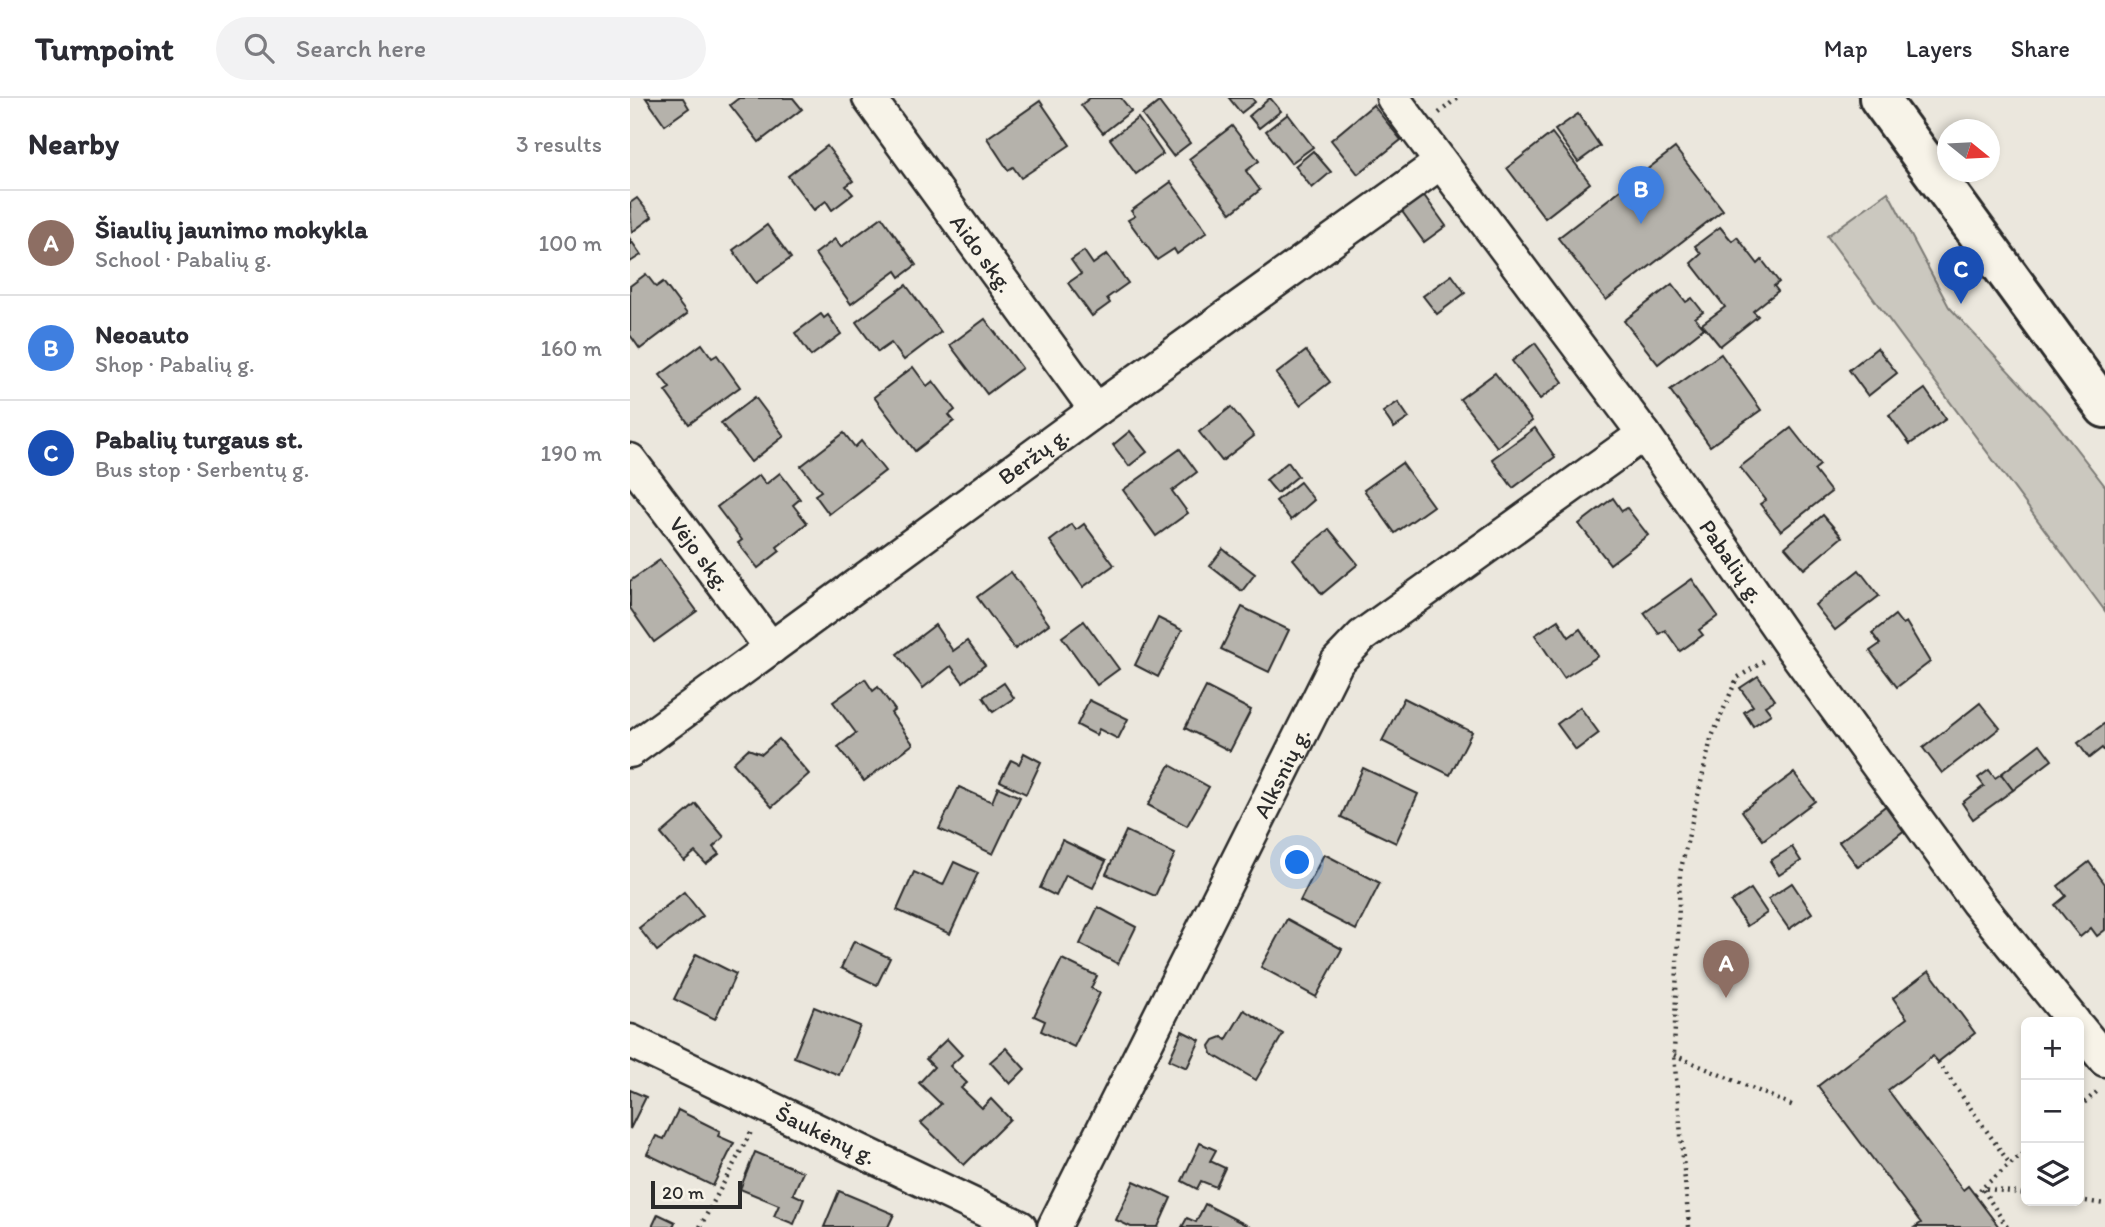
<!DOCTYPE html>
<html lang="en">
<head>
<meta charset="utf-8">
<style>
	body { margin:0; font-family:Itim,sans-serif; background:#f2f2f3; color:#2b2b33 }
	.controls { position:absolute; right:21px; bottom:21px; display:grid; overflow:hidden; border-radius:10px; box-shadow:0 4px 10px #0003 }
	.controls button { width:63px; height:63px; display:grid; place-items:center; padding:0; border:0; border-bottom:2px solid #e1e1e2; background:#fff; color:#2b2b33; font:35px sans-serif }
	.compass { position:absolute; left:1307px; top:21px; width:63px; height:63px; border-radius:50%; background:#fff; box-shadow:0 4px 10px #0003; rotate:108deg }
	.scale { position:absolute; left:21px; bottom:18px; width:91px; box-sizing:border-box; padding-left:7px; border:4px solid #2b2b2b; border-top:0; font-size:19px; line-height:24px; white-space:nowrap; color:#2b2b2b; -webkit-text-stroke:5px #f7f3e8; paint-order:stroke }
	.you { position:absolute; left:668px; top:765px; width:24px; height:24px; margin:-18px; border:5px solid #fff; border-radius:50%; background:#1a73e8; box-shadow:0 0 0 10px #1a73e833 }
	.badge { display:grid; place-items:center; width:46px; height:46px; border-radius:50%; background:#1f6fb2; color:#fff; font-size:23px; font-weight:700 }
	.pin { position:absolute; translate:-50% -58px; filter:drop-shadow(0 2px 4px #0008) }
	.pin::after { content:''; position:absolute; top:37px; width:24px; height:21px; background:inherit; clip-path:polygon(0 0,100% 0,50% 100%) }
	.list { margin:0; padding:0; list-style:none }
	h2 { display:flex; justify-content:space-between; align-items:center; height:91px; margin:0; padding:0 28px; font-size:30px }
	h2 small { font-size:23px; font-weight:400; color:#7c7c81 }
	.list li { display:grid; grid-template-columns:46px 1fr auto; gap:21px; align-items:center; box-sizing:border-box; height:105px; padding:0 28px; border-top:2px solid #e1e1e2 }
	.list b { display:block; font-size:26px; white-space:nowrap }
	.list p { margin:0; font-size:23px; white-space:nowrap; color:#7c7c81 }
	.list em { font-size:23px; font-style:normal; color:#7c7c81 }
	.icon { flex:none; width:38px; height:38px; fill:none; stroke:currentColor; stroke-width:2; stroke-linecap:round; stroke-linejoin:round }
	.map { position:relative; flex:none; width:1475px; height:1129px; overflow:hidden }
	header { display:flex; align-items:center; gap:42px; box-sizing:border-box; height:98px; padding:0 35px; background:#fff; border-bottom:2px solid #e1e1e2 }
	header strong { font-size:33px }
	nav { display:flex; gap:38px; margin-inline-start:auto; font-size:24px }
	.search { width:490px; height:63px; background:#f2f2f3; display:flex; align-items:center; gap:18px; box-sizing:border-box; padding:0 24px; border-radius:38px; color:#7c7c81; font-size:26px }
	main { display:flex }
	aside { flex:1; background:#fff }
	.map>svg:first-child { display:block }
</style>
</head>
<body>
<header>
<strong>Turnpoint</strong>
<div class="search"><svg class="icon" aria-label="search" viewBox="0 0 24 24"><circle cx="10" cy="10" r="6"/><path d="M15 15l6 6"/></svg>Search here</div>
<nav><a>Map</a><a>Layers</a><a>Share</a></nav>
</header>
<main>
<aside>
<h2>Nearby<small>3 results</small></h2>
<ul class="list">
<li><span class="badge" style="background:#8d6e63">A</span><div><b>Šiaulių jaunimo mokykla</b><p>School · Pabalių g.</p></div><em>100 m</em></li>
<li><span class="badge" style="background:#3f7fe0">B</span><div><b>Neoauto</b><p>Shop · Pabalių g.</p></div><em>160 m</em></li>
<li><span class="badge" style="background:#1a4fb4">C</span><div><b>Pabalių turgaus st.</b><p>Bus stop · Serbentų g.</p></div><em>190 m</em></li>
</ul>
</aside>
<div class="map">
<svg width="1475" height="1129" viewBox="0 0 1475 1129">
	<rect width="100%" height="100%" fill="#ebe7dd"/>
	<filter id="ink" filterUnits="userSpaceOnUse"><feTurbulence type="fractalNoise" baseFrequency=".0143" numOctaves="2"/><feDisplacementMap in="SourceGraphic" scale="14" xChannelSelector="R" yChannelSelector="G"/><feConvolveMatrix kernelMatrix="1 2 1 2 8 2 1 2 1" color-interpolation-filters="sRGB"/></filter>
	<g filter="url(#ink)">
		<path fill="#cbc8bf" stroke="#7b7a75" stroke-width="2" d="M1258,94L1319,209L1423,321L1475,388V513L1197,138Z"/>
		<g fill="#b5b2ab" stroke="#2b2b2b" stroke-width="2">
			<path d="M16,0H53L59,10L35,27Z"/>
			<path d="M109,0H163L172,11L129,44L100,7Z"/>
			<path d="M460,0H491L501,13L473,35L451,7Z"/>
			<path d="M599,0H622L625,4L611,15Z"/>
			<path d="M640,0L651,13L629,30L619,18Z"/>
			<path d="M410,3L440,47L391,80L383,69L378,72L357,40Z"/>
			<path d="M529,4L560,45L543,58L512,17Z"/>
			<path d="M743,7L771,42L728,76L701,42Z"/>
			<path d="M658,16L683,49L661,65L636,33Z"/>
			<path d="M948,16L970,48L948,64L925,32Z"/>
			<path d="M508,20L533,56L506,76L480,41Z"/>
			<path d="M602,28L629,63L616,73L630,92L601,115L559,61Z"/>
			<path d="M922,35L960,85L915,120L877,70Z"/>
			<path d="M197,48L223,83L216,88L223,96L202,112L196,103L184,112L158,78Z"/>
			<path d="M1045,50L1093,112L976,202L928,140Z"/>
			<path d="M683,53L701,74L682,90L665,68Z"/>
			<path d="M541,84L577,134L547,156L544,151L527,162L498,122L505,118L501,113Z"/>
			<path d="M793,96L816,128L794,144L771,112Z"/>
			<path d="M7,100L22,119L2,134L0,105Z"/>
			<path d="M252,119L286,167L270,179L266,173L221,206L185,156L205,141L211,149Z"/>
			<path d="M137,127L161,160L126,185L103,152Z"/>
			<path d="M1090,129L1102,143L1107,139L1128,166L1132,162L1149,184L1144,188L1148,193L1123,213L1128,218L1090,248L1072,226L1095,209L1061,165L1071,156L1065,148Z"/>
			<path d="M0,141L11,157L0,164Z"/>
			<path d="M454,153L463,166L477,156L498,185L477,200L480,205L462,218L438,185L451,176L441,162Z"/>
			<path d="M16,176L26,189L33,184L57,216L10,251L0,237V188Z"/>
			<path d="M822,177L835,195L807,216L793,198Z"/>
			<path d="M1042,186L1056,204L1062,200L1073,214L1065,220L1074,230L1028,266L994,223Z"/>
			<path d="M276,187L311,234L274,262L261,245L248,254L226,224Z"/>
			<path d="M191,216L194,220L198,217L211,236L181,258L165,235Z"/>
			<path d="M355,221L392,270L357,296L320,247Z"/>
			<path d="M905,245L933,284L910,301L882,263Z"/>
			<path d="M72,246L82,260L87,257L110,289L59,326L35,293L40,290L30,277Z"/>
			<path d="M1247,250L1267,275L1238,298L1219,272Z"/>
			<path d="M676,253L700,284L670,307L646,276Z"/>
			<path d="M1091,256L1131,312L1080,348L1040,292Z"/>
			<path d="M283,269L297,288L303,283L325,312L319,317L324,323L285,353L244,299Z"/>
			<path d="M865,275L902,323L867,349L830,301Z"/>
			<path d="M1295,291L1316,321L1280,346L1259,317Z"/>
			<path d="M125,299L154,338L121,364L91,325Z"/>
			<path d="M768,304L779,320L764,330L753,314Z"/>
			<path d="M601,309L624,338L592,363L569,334Z"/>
			<path d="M905,330L925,359L883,390L862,361Z"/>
			<path d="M1161,330L1190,367L1184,372L1201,394L1151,433L1130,406L1136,402L1110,369Z"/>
			<path d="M500,333L517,354L499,368L483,347Z"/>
			<path d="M214,335L225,349L231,343L255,373L199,416L185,397L191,393L171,368Z"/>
			<path d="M550,351L567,374L542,393L558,415L526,438L493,392Z"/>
			<path d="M658,364L668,378L647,395L636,382Z"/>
			<path d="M772,365L803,408L765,435L734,392Z"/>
			<path d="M150,375L170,401L163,407L177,425L147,449L150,453L128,470L108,445L112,442L87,409L129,377L136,386Z"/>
			<path d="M670,384L684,402L661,422L646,403Z"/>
			<path d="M983,400L992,413L997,410L1018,437L980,466L949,426Z"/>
			<path d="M1193,417L1212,439L1174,471L1155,449Z"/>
			<path d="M442,426L446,432L454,426L484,467L453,489L420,443Z"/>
			<path d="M699,431L728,466L692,496L663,461Z"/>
			<path d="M593,451L625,476L612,493L580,468Z"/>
			<path d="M30,462L67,513L24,544L0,510V483Z"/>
			<path d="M1229,472L1249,498L1205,532L1185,507Z"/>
			<path d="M381,474L419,526L385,551L347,499Z"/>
			<path d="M1062,481L1088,518L1069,532L1073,537L1050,553L1035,532L1029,536L1014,515Z"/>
			<path d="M612,509L659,532L639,574L591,551Z"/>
			<path d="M1265,517L1272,526L1276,524L1300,564L1267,589L1240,553L1250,546L1242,535Z"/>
			<path d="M528,520L552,532L528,579L505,567Z"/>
			<path d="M928,522L939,539L950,531L968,558L934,580L905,537Z"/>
			<path d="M454,523L489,571L467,587L432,539Z"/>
			<path d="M305,527L323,553L337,543L355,567L333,584L321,568L293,590L267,556Z"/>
			<path d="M1128,578L1145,602L1135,608L1141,616L1123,628L1114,614L1123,608L1110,590Z"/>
			<path d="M235,581L243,593L248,589L265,612L261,615L283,646L234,683L208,649L226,635L203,604Z"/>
			<path d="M374,585L384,600L363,614L353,599Z"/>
			<path d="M576,589L621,612L600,653L555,630Z"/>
			<path d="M774,600L842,634L820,677L752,643Z"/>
			<path d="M459,602L498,621L488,641L469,631L466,637L447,627Z"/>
			<path d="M1350,605L1370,630L1312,675L1293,650Z"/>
			<path d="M950,609L969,635L946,652L927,626Z"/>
			<path d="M1475,625V654L1472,650L1459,660L1448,645Z"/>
			<path d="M149,641L179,676L142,709L103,665L118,651L132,656Z"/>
			<path d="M1410,646L1422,662L1383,692L1371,676Z"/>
			<path d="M394,655L411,664L396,696L370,683L381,662L389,666Z"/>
			<path d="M540,667L579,689L557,728L518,707Z"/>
			<path d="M733,670L788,696L766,745L711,719Z"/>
			<path d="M1359,672L1365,680L1371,676L1383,692L1343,721L1332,705L1354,688L1348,680Z"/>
			<path d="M1164,675L1185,703L1133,742L1112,713Z"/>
			<path d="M329,689L362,704L368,689L390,699L363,756L309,731Z"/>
			<path d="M66,706L94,739L83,749L89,756L76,766L65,754L54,763L31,736Z"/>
			<path d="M1258,706L1277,730L1228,769L1209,744Z"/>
			<path d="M496,733L545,756L525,798L476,776Z"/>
			<path d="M432,742L476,763L463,790L436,777L426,798L410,790Z"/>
			<path d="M1162,749L1171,763L1149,777L1140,763Z"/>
			<path d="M694,756L750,785L726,832L670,803Z"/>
			<path d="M324,764L348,775L320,836L267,812L284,774L313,787Z"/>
			<path d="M1459,764L1475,786V832L1467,838L1461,830L1450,839L1425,807L1436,798L1428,788Z"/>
			<path d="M1162,785L1182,815L1159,831L1138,801Z"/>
			<path d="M1121,791L1137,815L1117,828L1101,804Z"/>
			<path d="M54,794L73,818L27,853L9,830Z"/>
			<path d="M468,809L506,829L488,866L450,846Z"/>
			<path d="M657,821L712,851L686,899L631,869Z"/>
			<path d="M224,843L260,860L247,887L211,870Z"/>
			<path d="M66,856L106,876L85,921L44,901Z"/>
			<path d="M432,861L467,878L461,890L470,895L444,949L411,933L415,923L404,918Z"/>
			<path d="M1299,873L1345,935L1308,964L1303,958L1258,992L1333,1092L1338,1088L1369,1129H1285L1291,1125L1188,988L1277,920L1263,900Z"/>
			<path d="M184,909L230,928L209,977L164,959Z"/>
			<path d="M614,912L653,936L626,982L582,956L580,948L584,942L592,939L596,942Z"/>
			<path d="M552,933L570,942L557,970L539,962Z"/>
			<path d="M317,941L332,957L320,968L337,985L331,990L352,1010L361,1001L380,1021L334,1067L291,1025L311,1006L289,985L304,969L296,961Z"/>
			<path d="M376,950L395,971L380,986L360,964Z"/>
			<path d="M0,992L16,999L0,1031Z"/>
			<path d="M48,1012L90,1033L88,1038L104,1045L83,1088L17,1056L26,1038L34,1041Z"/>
			<path d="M570,1045L586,1052L580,1063L595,1070L586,1089L571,1083L567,1091L552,1083Z"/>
			<path d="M125,1054L173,1074L163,1096L174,1101L164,1126L144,1118L149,1107L110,1091Z"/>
			<path d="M504,1083L541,1100L528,1129H501L486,1122Z"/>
			<path d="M209,1093L264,1116L258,1129H194Z"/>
			<path d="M575,1106L620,1129H552L557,1120L566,1124Z"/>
			<path d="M28,1116L45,1124L43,1129H22Z"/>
		</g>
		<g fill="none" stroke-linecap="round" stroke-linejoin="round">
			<defs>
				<g id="street">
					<path id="s1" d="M239,0L466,312"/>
					<path id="s2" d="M763,0L1014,336L1160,547L1347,804L1444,924"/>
					<path id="s3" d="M0,362L141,550"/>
					<path id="s4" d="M0,653L466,312L810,65"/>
					<path d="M1449,930L1475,962"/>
					<path id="s5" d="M0,943L390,1129"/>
					<path id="s6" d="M424,1129L707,564L732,538L1014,336"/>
				</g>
				<path id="secondary" d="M1249,0L1475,310"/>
			</defs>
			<use href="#street" stroke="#2b2b2b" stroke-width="37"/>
			<use href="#secondary" stroke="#2b2b2b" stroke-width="44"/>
			<g stroke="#2b2b2b" stroke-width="4.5" stroke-dasharray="2 5" stroke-linecap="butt">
				<path d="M809,15L827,0"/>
				<path d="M1044,957L1166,1009"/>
				<path d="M1308,964L1380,1066"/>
				<path d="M1449,1009L1469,992"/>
				<path d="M1345,1097L1352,1090L1396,1096"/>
				<path d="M1449,1102L1475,1106"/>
				<path d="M70,1129L121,1034"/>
				<path d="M1059,1129L1044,957L1050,775L1081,641L1107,580L1136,562"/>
				<path d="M1377,1129L1352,1090L1396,1053"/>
			</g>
			<use href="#street" stroke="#f7f3e8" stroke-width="32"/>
			<use href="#secondary" stroke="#f7f3e8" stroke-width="38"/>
		</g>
	</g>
	<g text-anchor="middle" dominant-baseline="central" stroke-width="5" stroke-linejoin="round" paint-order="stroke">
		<g font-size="23" fill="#2b2b2b" stroke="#f7f3e8">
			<text stroke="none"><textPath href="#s1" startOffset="192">Aido skg.</textPath></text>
			<text stroke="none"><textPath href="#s4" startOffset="500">Beržų g.</textPath></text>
			<text stroke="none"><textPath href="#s3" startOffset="117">Vėjo skg.</textPath></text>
			<text stroke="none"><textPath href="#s2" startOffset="574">Pabalių g.</textPath></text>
			<text stroke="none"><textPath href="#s6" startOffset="508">Alksnių g.</textPath></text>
			<text stroke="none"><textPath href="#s5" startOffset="217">Šaukėnų g.</textPath></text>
		</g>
	</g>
</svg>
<div class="controls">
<button>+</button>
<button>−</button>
<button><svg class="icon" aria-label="layers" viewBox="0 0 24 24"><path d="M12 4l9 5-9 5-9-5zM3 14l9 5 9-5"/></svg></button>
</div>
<svg class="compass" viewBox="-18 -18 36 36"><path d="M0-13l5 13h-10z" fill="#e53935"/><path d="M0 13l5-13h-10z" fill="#7c7c81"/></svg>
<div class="scale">20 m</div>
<div class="you"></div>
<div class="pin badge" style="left:1096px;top:900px;background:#8d6e63">A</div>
<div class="pin badge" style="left:1011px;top:126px;background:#3f7fe0">B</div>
<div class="pin badge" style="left:1331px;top:206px;background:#1a4fb4">C</div>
</div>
</main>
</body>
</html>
